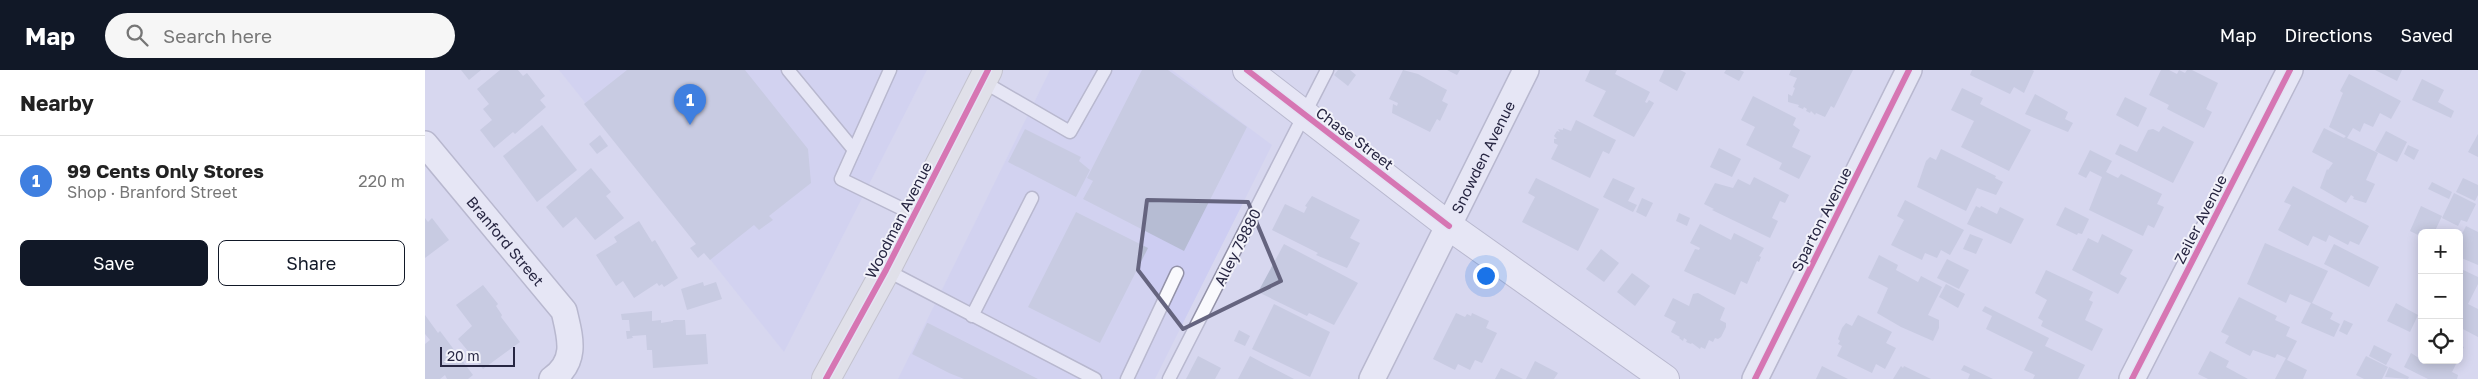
<!DOCTYPE html>
<html lang="en">
<head>
<meta charset="utf-8">
<style>
	body { margin:0; font-family:"Golos Text",sans-serif; background:#f6f6f6; color:#222 }
	.controls { position:absolute; right:15px; bottom:15px; display:grid; overflow:hidden; border-radius:8px; box-shadow:0 2px 12px #0003 }
	.controls button { width:45px; height:45px; display:grid; place-items:center; padding:0; border:0; border-bottom:1px solid #e0e0e0; background:#fff; color:#222; font:25px sans-serif }
	.scale { position:absolute; left:15px; bottom:12px; width:75px; box-sizing:border-box; padding-left:5px; border:2px solid #272642; border-top:0; font-size:14px; line-height:18px; white-space:nowrap; color:#272642; -webkit-text-stroke:4px #f2f2fa; paint-order:stroke }
	.you { position:absolute; left:1060px; top:205px; width:18px; height:18px; margin:-12px; border:4px solid #fff; border-radius:50%; background:#1a73e8; box-shadow:0 0 0 8px #1a73e833 }
	.badge { display:grid; place-items:center; width:32px; height:32px; border-radius:50%; background:#111827; color:#fff; font-size:16px; font-weight:700 }
	.pin { position:absolute; translate:-50% -41px; filter:drop-shadow(0 1px 2px #0008) }
	.pin::after { content:''; position:absolute; top:26px; width:18px; height:15px; background:inherit; clip-path:polygon(0 0,100% 0,50% 100%) }
	.list { margin:0; padding:0; list-style:none }
	h2 { display:flex; justify-content:space-between; align-items:center; height:65px; margin:0; padding:0 20px; font-size:21px }
	h2 small { font-size:16px; font-weight:400; color:#767676 }
	.list li { display:grid; grid-template-columns:32px 1fr auto; gap:15px; align-items:center; box-sizing:border-box; height:90px; padding:0 20px; border-top:1px solid #e0e0e0 }
	.list b { display:block; font-size:19px; white-space:nowrap }
	.list p { margin:0; font-size:16px; white-space:nowrap; color:#767676 }
	.list em { font-size:16px; font-style:normal; color:#767676 }
	.actions { display:flex; gap:10px; padding:15px 20px }
	.actions a { flex:1; padding:11px 0; border:1px solid #111827; border-radius:8px; text-align:center; font-size:18px; color:#111827 }
	.actions .main { background:#111827; color:#fff }
	.icon { flex:none; width:28px; height:28px; fill:none; stroke:currentColor; stroke-width:2; stroke-linecap:round; stroke-linejoin:round }
	.map { position:relative; flex:none; width:2053px; height:309px; overflow:hidden }
	header { display:flex; align-items:center; gap:30px; box-sizing:border-box; height:70px; padding:0 25px; background:#111827; color:#fff }
	header strong { font-size:24px }
	nav { display:flex; gap:28px; margin-inline-start:auto; font-size:18px }
	.search { width:350px; height:45px; background:#f6f6f6; display:flex; align-items:center; gap:12px; box-sizing:border-box; padding:0 18px; border-radius:28px; color:#767676; font-size:19px }
	main { display:flex }
	aside { flex:1; background:#fff }
	.map>svg:first-child { display:block }
</style>
</head>
<body>
<header>
<strong>Map</strong>
<div class="search"><svg class="icon" aria-label="search" viewBox="0 0 24 24"><circle cx="10" cy="10" r="6"/><path d="M15 15l6 6"/></svg>Search here</div>
<nav><a>Map</a><a>Directions</a><a>Saved</a></nav>
</header>
<main>
<aside>
<h2>Nearby<small></small></h2>
<ul class="list">
<li><span class="badge" style="background:#3f7fe0">1</span><div><b>99 Cents Only Stores</b><p>Shop · Branford Street</p></div><em>220 m</em></li>
</ul>
<div class="actions"><a class="main">Save</a><a>Share</a></div>
</aside>
<div class="map">
<svg width="2053" height="309" viewBox="0 0 2053 309">
	<rect width="100%" height="100%" fill="#d7d7ef"/>
	<g fill="#cdcdf2">
		<path d="M134,0H502L359,282Z"/>
		<path d="M625,0H747L847,75L730,309H473Z"/>
	</g>
	<g fill="#b6bcd3">
		<path d="M36,0H56L44,10Z"/>
		<path d="M75,0H93L98,6L102,3L120,26L115,30L121,37L90,64L88,62L69,78L55,60L67,50L58,39L64,34L52,19Z"/>
		<path d="M202,0H320L383,79L386,113L344,146L348,150L334,160L329,155L285,190L279,183L273,188L265,178L271,174L159,34Z"/>
		<path d="M717,0H743L822,57L759,181L658,129L668,111L662,108Z"/>
		<path d="M913,0H925L931,5L923,16L909,5Z"/>
		<path d="M978,0L993,4L1022,20L1017,31L1023,34L1015,51L1012,49L1005,62L967,43L968,34L972,36L973,33L964,29Z"/>
		<path d="M1022,0H1035L1032,5Z"/>
		<path d="M1165,0H1192L1190,4L1225,22L1220,32L1222,33L1224,30L1229,33L1209,67L1168,46L1181,21L1160,11Z"/>
		<path d="M1239,0H1255L1261,3L1252,21L1234,11Z"/>
		<path d="M1301,0H1315L1319,2L1314,11L1299,3Z"/>
		<path d="M1366,0H1428L1409,38L1406,36L1400,47L1391,43L1390,45L1386,41L1385,43L1381,41L1382,39L1379,37L1378,39L1373,37L1374,35L1363,32V24L1367,26L1370,18L1368,17L1372,8L1364,5Z"/>
		<path d="M1547,0H1607L1609,1L1599,23L1589,17L1585,24L1545,5Z"/>
		<path d="M1736,0H1744L1752,4L1754,0L1760,3L1762,0H1767L1793,13L1781,39L1787,42L1779,58L1742,39L1744,35L1724,25Z"/>
		<path d="M1950,0H1977L1972,11Z"/>
		<path d="M1924,4L1976,31L1966,49L1955,43L1948,57L1939,53L1935,62L1928,58L1922,68L1953,83L1941,110L1950,114L1941,133L1928,129L1929,127L1926,125L1921,133L1895,118L1902,99L1903,100L1908,93L1887,82L1899,58L1919,68L1921,66L1904,57L1918,23L1915,21Z"/>
		<path d="M1997,9L2019,20L2013,32L2029,41L2026,48L1987,30Z"/>
		<path d="M1537,18L1558,28L1555,34L1606,60L1584,101L1536,77L1549,51L1526,40Z"/>
		<path d="M1610,24L1643,42L1640,49L1648,53L1643,62L1600,44Z"/>
		<path d="M1328,26L1371,48L1368,55L1375,60L1367,77L1386,86L1374,109L1354,99L1357,93L1321,75L1330,57L1316,50Z"/>
		<path d="M1700,27L1722,38L1713,57L1691,45Z"/>
		<path d="M1151,50L1191,70L1184,84L1178,81L1165,108L1126,89L1133,75L1129,73V69H1132L1129,66L1132,61L1135,62L1133,59L1138,60V58L1146,61Z"/>
		<path d="M117,55L152,100L112,132L78,86Z"/>
		<path d="M1738,56L1769,72L1748,113L1690,84L1695,74L1712,82L1723,60L1728,59L1734,62Z"/>
		<path d="M600,59L656,87L654,91L665,100L651,127L583,92Z"/>
		<path d="M1961,61L1982,72L1972,92L1950,81Z"/>
		<path d="M2053,64V87L2043,82Z"/>
		<path d="M175,65L183,76L172,84L164,74Z"/>
		<path d="M1983,75L1994,80L1989,90L1979,84Z"/>
		<path d="M1294,78L1316,89L1307,107L1285,97Z"/>
		<path d="M1516,79L1571,106L1570,108L1578,112L1571,125L1552,118L1541,141L1492,117L1501,91L1505,87L1511,90Z"/>
		<path d="M1665,80L1687,91L1681,102L1693,108L1696,104L1737,124L1732,134L1739,137L1729,158L1723,155L1718,166L1664,140L1677,107L1665,101L1661,108L1653,104Z"/>
		<path d="M166,98L186,122L181,126L199,148L170,170L151,147L138,158L121,137Z"/>
		<path d="M1329,107L1364,125L1360,133L1355,131L1347,148L1353,151L1345,168L1287,140L1289,139L1279,134L1290,113L1308,118L1313,109L1325,115Z"/>
		<path d="M1111,108L1174,139L1153,181L1097,152L1110,127L1103,123Z"/>
		<path d="M1188,108L1210,118L1203,131L1212,135L1208,142L1178,127Z"/>
		<path d="M2038,108L2053,115V125L2050,131L2031,122Z"/>
		<path d="M2007,112L2027,122L2024,129L2003,119Z"/>
		<path d="M1868,116L1944,156L1934,175L1925,171L1923,175L1904,165L1901,172L1888,166L1883,176L1853,160L1866,135L1859,132Z"/>
		<path d="M2029,123L2051,134L2042,152L2036,150L2033,156L2017,148Z"/>
		<path d="M887,126L935,150L925,168L935,173L922,198L891,185L893,183L847,160L860,134L879,143L882,137L880,136Z"/>
		<path d="M1217,128L1228,133L1221,147L1211,142Z"/>
		<path d="M1480,130L1539,160L1525,185L1516,180L1512,188L1500,183L1497,190L1466,175L1479,150L1472,146Z"/>
		<path d="M1551,136L1555,138L1556,136L1572,144L1575,137L1599,149L1586,174L1542,154Z"/>
		<path d="M1996,136L2017,146L2009,163H1997V167L1985,161Z"/>
		<path d="M1640,137L1664,149L1657,164L1653,163L1652,165L1631,155Z"/>
		<path d="M651,142L723,178L675,273L603,237Z"/>
		<path d="M1254,143L1265,148L1262,156L1251,151Z"/>
		<path d="M0,148L3,152L7,148L24,170L0,188Z"/>
		<path d="M214,151L227,172L230,170L253,208L239,217L237,214L234,216L232,213L209,228L198,211L191,216L171,185L192,172L189,167Z"/>
		<path d="M1275,154L1306,170L1309,163L1339,178L1334,186L1336,187L1334,192L1332,191L1322,214L1316,211L1310,225L1259,201L1270,179L1274,180L1275,178L1265,173Z"/>
		<path d="M2041,156L2053,162V195L2034,187V170Z"/>
		<path d="M1545,164L1558,169L1551,184L1538,179Z"/>
		<path d="M1677,164L1708,180L1695,204L1702,208L1693,224L1647,200L1663,168L1673,173Z"/>
		<path d="M1840,173L1903,201L1887,233L1908,243L1905,249L1915,254L1909,267L1876,253L1886,233L1865,224L1861,233L1822,214Z"/>
		<path d="M859,174L933,213L909,255L884,243L882,246L833,222Z"/>
		<path d="M1909,174L1954,197L1944,217L1899,194Z"/>
		<path d="M1176,179L1194,193L1179,212L1161,199Z"/>
		<path d="M1454,185L1473,195L1471,200L1493,212L1496,206L1517,217L1503,245L1514,250V258L1508,271L1476,257L1452,243L1463,218L1443,208Z"/>
		<path d="M1522,189L1544,200L1534,219L1512,208Z"/>
		<path d="M2034,198L2053,207V214L2043,234L2053,239V267L2034,257L2036,252L2034,251Z"/>
		<path d="M1621,200L1668,222L1664,230L1668,232L1660,250L1678,259L1667,281L1616,256L1618,251L1613,248L1622,230L1610,223Z"/>
		<path d="M1207,203L1225,216L1210,236L1192,222Z"/>
		<path d="M278,212L279,216L291,212L297,229L262,240L256,219Z"/>
		<path d="M1521,214L1540,224L1533,238L1514,227Z"/>
		<path d="M58,215L73,234L71,236L77,245L76,247L95,272L58,299L33,269L47,256L31,235Z"/>
		<path d="M1273,223L1300,238L1295,250L1301,253V257L1296,267L1293,269L1290,268L1288,272L1284,270L1280,279L1276,277L1275,279L1267,273L1266,274L1261,272L1262,270L1259,268L1258,271L1254,268L1255,267L1246,262L1251,252L1239,246L1248,228L1264,236L1268,224Z"/>
		<path d="M1814,227L1852,246L1850,250L1865,257L1861,266L1872,271L1862,290L1882,300L1878,309H1850L1861,288L1852,284L1850,288L1828,280L1825,286L1800,273L1804,266L1796,262Z"/>
		<path d="M1971,233L1993,245L1985,262L1962,251Z"/>
		<path d="M849,234L905,262L885,307L827,279Z"/>
		<path d="M1560,236L1624,268L1620,276L1660,295L1653,309H1608L1610,305L1599,300L1608,282L1561,259L1567,246L1557,241Z"/>
		<path d="M227,241V251L236,250V253L248,251V250H260L261,265L281,264L283,294L228,298L227,280H222L221,265L207,266L208,268L202,269L201,261H205L204,250H197L196,244Z"/>
		<path d="M1031,243L1040,247L1042,244L1046,246L1047,243L1064,251L1061,258L1072,263L1057,293L1050,290L1045,300L1033,294L1030,300L1008,289Z"/>
		<path d="M0,245L13,263L15,261L48,305L43,309H22L20,305L15,309H0V274L5,270L0,264Z"/>
		<path d="M1433,245L1467,262L1461,273L1471,278L1460,299L1451,294L1447,303L1412,286L1417,276L1413,274L1415,271L1413,269L1417,258L1421,253L1427,256Z"/>
		<path d="M1919,250L1928,254L1922,265L1914,261Z"/>
		<path d="M502,253H503L613,309H539L524,303L487,284Z"/>
		<path d="M814,260L825,266L820,276L809,271Z"/>
		<path d="M1949,275L1967,284L1961,295L1944,286Z"/>
		<path d="M2034,275L2039,277L2034,287Z"/>
		<path d="M1785,281L1804,291L1801,297L1823,309H1783L1773,304Z"/>
		<path d="M1986,283L1997,290H2033L2027,302L2033,305L2032,309H2003L1979,297Z"/>
		<path d="M773,286L796,298L790,309H761Z"/>
		<path d="M825,286L838,293L869,309H813Z"/>
		<path d="M1941,286L1963,297L1957,309H1939L1931,305Z"/>
		<path d="M1110,291L1133,303L1129,309H1101Z"/>
		<path d="M1539,295L1568,309H1543L1545,304L1536,300Z"/>
		<path d="M1397,296L1423,309H1391Z"/>
		<path d="M1476,296L1478,298L1479,296L1506,309H1468Z"/>
		<path d="M1964,297L1984,307L1983,309L1960,307Z"/>
		<path d="M1076,298L1098,309H1070Z"/>
	</g>
	<g fill="none" stroke-linecap="round" stroke-linejoin="round">
		<defs>
			<g id="service">
				<path d="M363,0L429,80"/>
				<path d="M465,0L416,109L490,145"/>
				<path d="M557,11L645,62L680,0"/>
				<path d="M461,200L670,309"/>
				<path d="M547,246L607,128"/>
				<path d="M702,309L752,203"/>
				<path d="M744,309L902,0"/>
			</g>
			<g id="minor">
				<path id="s1" d="M0,74L139,241C145,267 153,291 127,309"/>
				<path id="s2" d="M947,309L1101,0"/>
				<path d="M1330,309L1484,0"/>
				<path d="M1707,309L1865,0"/>
			</g>
			<path id="tertiary" d="M822,0L1024,156L1240,309"/>
			<path id="primary" d="M401,309L461,200L563,0"/>
		</defs>
		<use href="#service" stroke="#9392a8" stroke-width="15"/>
		<use href="#minor" stroke="#9392a8" stroke-width="28"/>
		<use href="#tertiary" stroke="#9392a8" stroke-width="30"/>
		<use href="#primary" stroke="#aba9a5" stroke-width="30"/>
		<use href="#service" stroke="#f9f9fd" stroke-width="12"/>
		<use href="#minor" stroke="#f9f9fd" stroke-width="25"/>
		<use href="#tertiary" stroke="#f9f9fd" stroke-width="28"/>
		<use href="#primary" stroke="#eaeae3" stroke-width="28"/>
		<defs>
			<g id="cycleway">
				<path d="M822,0L1024,156"/>
				<path d="M401,309L461,200L563,0"/>
				<path d="M1330,309L1484,0"/>
				<path d="M1707,309L1865,0"/>
			</g>
		</defs>
		<use href="#cycleway" stroke="#f2f2fa" stroke-width="9"/>
		<use href="#cycleway" stroke="#d6006c" stroke-width="6"/>
	</g>
	<path d="M0 0H2053V309H0ZM722,130L823,132L856,211L758,259L713,200Z" fill="#d7d7ef" fill-opacity=".55" fill-rule="evenodd"/>
	<path fill="none" stroke="#65647f" stroke-width="4" stroke-linejoin="round" d="M722,130L823,132L856,211L758,259L713,200Z"/>
	<g text-anchor="middle" dominant-baseline="central" stroke-width="4" stroke-linejoin="round" paint-order="stroke">
		<g font-size="15" fill="#272642" stroke="#f2f2fa">
			<text transform="translate(930 68) rotate(37)">Chase Street</text>
			<text stroke="none"><textPath href="#s2" startOffset="248">Snowden Avenue</textPath></text>
			<text transform="translate(1396 149) rotate(-63)">Sparton Avenue</text>
			<text transform="translate(1775 149) rotate(-63)">Zeiler Avenue</text>
			<text transform="translate(473 150) rotate(-63)">Woodman Avenue</text>
			<text stroke="none"><textPath href="#s1" startOffset="126">Branford Street</textPath></text>
			<text transform="translate(812 177) rotate(-63)">Alley 79880</text>
		</g>
	</g>
</svg>
<div class="controls">
<button>+</button>
<button>−</button>
<button><svg class="icon" aria-label="locate" viewBox="0 0 24 24"><circle cx="12" cy="12" r="6"/><path d="M12 2v4M12 18v4M2 12h4M18 12h4"/></svg></button>
</div>
<div class="scale">20 m</div>
<div class="you"></div>
<div class="pin badge" style="left:265px;top:55px;background:#3f7fe0">1</div>
</div>
</main>
</body>
</html>
